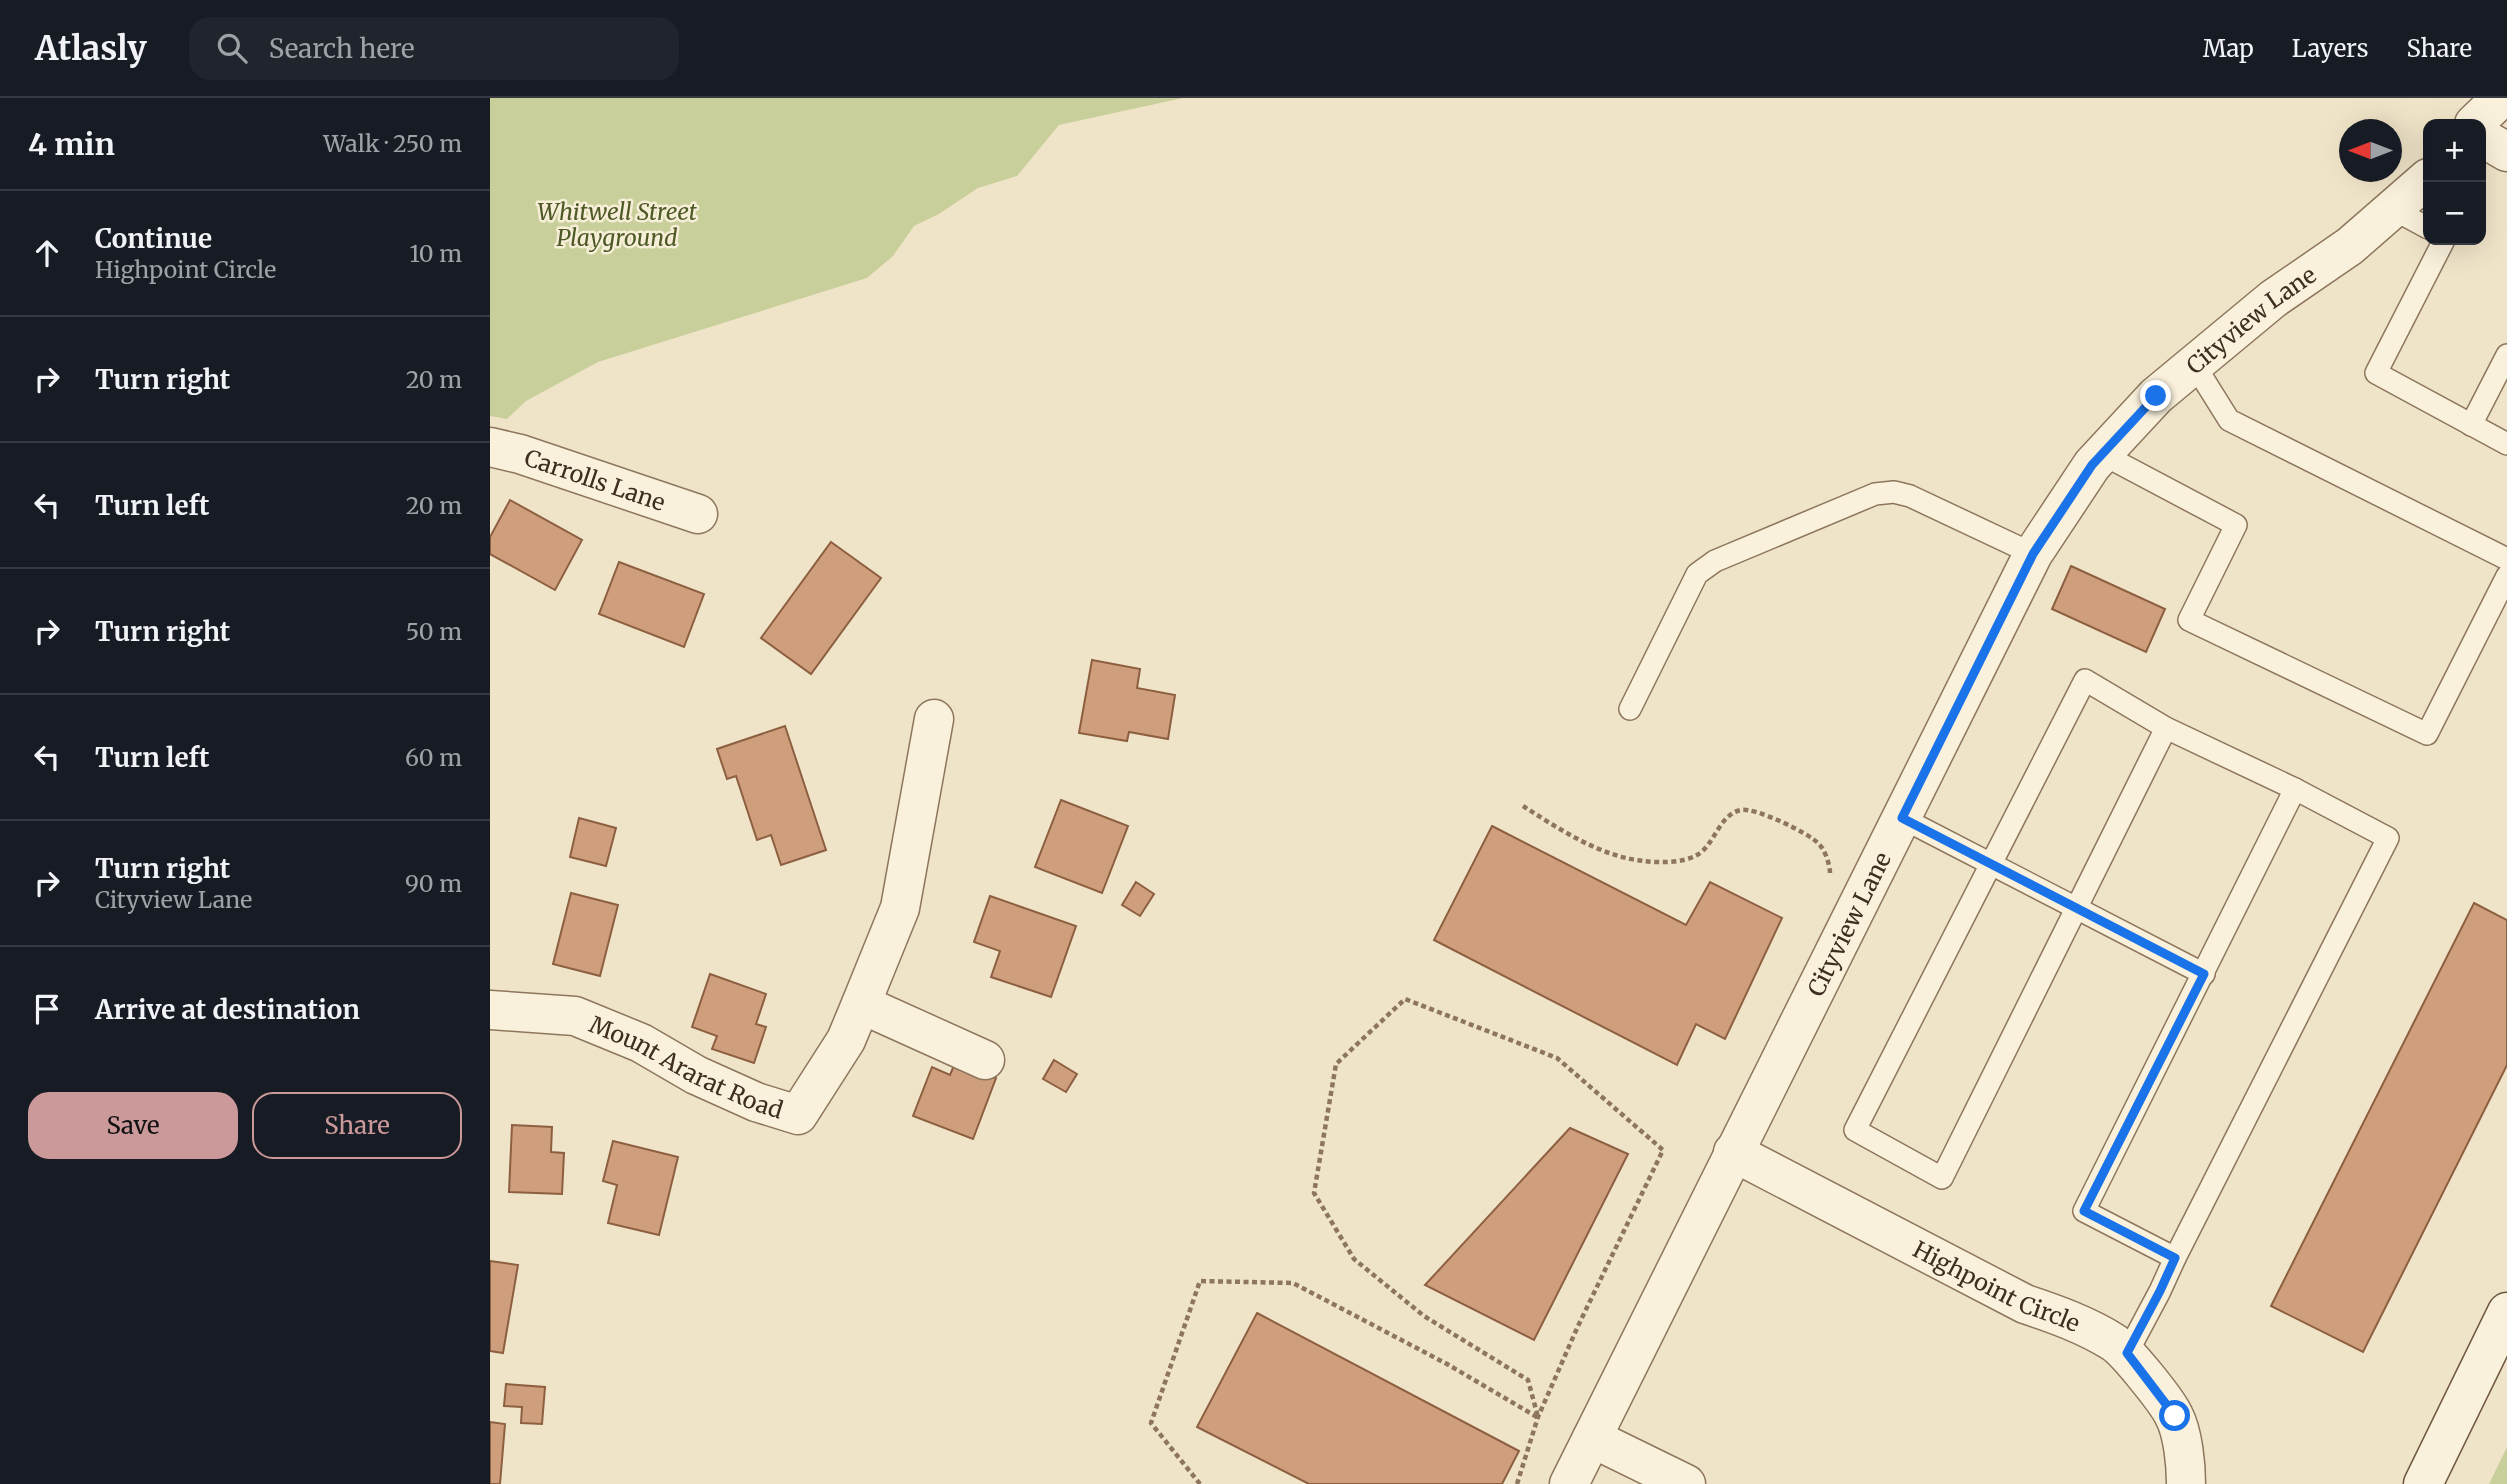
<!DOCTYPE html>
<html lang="en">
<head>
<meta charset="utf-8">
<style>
	body { margin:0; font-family:Merriweather,serif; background:#20242c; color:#f1f3f6 }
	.controls { position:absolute; right:21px; top:21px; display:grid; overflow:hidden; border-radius:14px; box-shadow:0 7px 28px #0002 }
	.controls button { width:63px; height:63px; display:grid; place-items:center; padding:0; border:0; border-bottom:2px solid #363941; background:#171b24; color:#f1f3f6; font:35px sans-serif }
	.compass { position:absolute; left:1849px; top:21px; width:63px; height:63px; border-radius:50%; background:#171b24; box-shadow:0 7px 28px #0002; rotate:270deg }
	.stop { position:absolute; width:21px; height:21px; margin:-16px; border:5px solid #1a73e8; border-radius:50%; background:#fff }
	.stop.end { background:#1a73e8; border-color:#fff; box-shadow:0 2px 7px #0008 }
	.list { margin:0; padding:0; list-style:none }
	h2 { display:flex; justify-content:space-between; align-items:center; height:91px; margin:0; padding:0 28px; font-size:30px }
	h2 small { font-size:23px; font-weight:400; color:#9ea1a6 }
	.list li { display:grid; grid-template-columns:46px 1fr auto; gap:21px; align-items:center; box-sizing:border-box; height:126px; padding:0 28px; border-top:2px solid #363941 }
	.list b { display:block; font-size:26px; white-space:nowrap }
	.list p { margin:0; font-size:23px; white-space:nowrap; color:#9ea1a6 }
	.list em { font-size:23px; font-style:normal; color:#9ea1a6 }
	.actions { display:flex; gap:14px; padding:21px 28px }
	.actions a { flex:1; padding:16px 0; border:2px solid #cc999b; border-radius:21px; text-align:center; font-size:24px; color:#cc999b }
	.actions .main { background:#cc999b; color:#111 }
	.icon { flex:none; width:38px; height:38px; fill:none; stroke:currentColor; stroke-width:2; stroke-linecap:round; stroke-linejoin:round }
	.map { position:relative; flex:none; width:2017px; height:1386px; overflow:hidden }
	header { display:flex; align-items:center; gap:42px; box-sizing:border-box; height:98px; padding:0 35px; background:#171b24; border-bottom:2px solid #363941 }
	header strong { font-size:33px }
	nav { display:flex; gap:38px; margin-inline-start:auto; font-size:24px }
	.search { width:490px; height:63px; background:#20242c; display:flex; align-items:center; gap:18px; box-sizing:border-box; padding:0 24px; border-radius:21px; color:#9ea1a6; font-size:26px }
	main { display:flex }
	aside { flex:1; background:#171b24 }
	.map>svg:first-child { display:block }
</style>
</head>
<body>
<header>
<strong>Atlasly</strong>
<div class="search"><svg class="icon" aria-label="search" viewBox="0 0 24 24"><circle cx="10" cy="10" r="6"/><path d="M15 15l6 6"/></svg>Search here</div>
<nav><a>Map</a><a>Layers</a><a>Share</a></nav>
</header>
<main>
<aside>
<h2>4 min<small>Walk · 250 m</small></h2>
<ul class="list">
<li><svg class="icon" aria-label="ahead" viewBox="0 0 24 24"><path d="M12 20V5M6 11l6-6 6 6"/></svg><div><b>Continue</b><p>Highpoint Circle</p></div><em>10 m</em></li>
<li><svg class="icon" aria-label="right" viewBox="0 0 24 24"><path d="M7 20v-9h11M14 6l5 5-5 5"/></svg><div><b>Turn right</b></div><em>20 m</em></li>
<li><svg class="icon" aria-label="left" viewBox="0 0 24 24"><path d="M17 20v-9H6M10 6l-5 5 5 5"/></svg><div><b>Turn left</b></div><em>20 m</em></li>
<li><svg class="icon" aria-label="right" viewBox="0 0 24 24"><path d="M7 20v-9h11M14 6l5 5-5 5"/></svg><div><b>Turn right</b></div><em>50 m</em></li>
<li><svg class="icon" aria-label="left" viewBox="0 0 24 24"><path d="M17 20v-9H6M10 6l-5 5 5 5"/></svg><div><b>Turn left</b></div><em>60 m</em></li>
<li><svg class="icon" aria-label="right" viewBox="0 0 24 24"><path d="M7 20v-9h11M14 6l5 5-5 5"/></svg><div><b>Turn right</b><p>Cityview Lane</p></div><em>90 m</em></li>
<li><svg class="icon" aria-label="arrive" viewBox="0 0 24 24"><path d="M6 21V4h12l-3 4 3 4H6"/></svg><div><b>Arrive at destination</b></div></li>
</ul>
<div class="actions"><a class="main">Save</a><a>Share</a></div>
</aside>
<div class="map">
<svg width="2017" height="1386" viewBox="0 0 2017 1386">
	<rect width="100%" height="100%" fill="#f0e4c8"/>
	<g fill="#c9cf9b">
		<path d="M0,0H693L569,27L527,78L488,90L449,116L424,128L403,158L377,180L108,264L36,303L17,321L0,318Z"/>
		<path d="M2017,1349V1386H1999Z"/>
	</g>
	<g fill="#cf9f7d" stroke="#8d5f41" stroke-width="2">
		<path d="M20,402L92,442L65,492L0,456V439Z"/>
		<path d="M341,444L391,480L321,576L271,540Z"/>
		<path d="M129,464L214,496L194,549L109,516Z"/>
		<path d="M1581,468L1675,511L1656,554L1562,511Z"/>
		<path d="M602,562L650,571L647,590L685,597L678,641L639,634L637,643L589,635Z"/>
		<path d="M295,628L336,752L291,767L281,737L267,742L246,678L237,681L227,651Z"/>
		<path d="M571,702L638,728L612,795L545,769Z"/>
		<path d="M89,720L126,730L116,768L80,759Z"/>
		<path d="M1002,728L1196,827L1220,784L1292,820L1235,941L1206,926L1187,967L944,842Z"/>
		<path d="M646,784L664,796L650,818L632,807Z"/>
		<path d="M81,795L128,807L110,878L63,866Z"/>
		<path d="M500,798L586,828L561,899L501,879L510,853L484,844Z"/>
		<path d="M1984,805L2017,822V967L1873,1254L1781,1208Z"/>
		<path d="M220,876L276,896L266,926L276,929L264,965L222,951L227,938L202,929Z"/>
		<path d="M564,962L587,976L576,994L553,981Z"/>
		<path d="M465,965L506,980L483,1041L423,1018L442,969L460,977Z"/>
		<path d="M22,1027L62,1029L61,1054L74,1055L72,1096L19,1094Z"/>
		<path d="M1080,1030L1138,1056L1044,1242L935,1187Z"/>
		<path d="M123,1043L188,1059L169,1137L118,1125L127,1087L113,1083Z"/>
		<path d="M0,1163L28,1167L13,1255L0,1253Z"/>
		<path d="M767,1215L1029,1353L1012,1386H819L707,1329Z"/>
		<path d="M16,1286L55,1289L52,1326L31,1325L32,1309L14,1308Z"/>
		<path d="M0,1324L15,1326L10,1386H0Z"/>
	</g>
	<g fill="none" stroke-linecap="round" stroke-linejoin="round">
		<defs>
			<g id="lane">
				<path d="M1903,111L1938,130"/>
				<path d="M1954,142L1886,275L2017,346"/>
				<path d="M1704,266L1739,322L2017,461"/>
				<path d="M1981,327L2017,257"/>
				<path d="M1612,356L1746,427L1699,522L1937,636L2017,478"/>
				<path d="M1140,611L1207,476L1225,463L1385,396L1404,394L1420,398L1543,456"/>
				<path d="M1676,630L1595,582L1365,1032L1452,1080L1676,630L1805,691"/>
				<path d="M1805,691L1898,740L1685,1160L1594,1113Z"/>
				<path d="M1412,720L1714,876"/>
				<path d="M1637,1255L1670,1193L1685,1160"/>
			</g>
			<g id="street">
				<path d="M1984,26L2011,0"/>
				<path d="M1991,39L2017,54"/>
				<path id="s1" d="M0,349L30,356L208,416"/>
				<path d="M444,621L410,810L371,906L495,962"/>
				<path id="s2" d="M0,912L85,918L151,945L206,977L266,1004L308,1017L356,942L371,906"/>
				<path id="s3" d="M1243,1054L1535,1206C1565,1216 1596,1227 1623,1244C1636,1252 1677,1303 1684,1318C1693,1335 1696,1367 1696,1386"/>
				<path d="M1102,1340L1196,1386"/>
				<path id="s4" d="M1079,1386L1543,456L1602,367L1666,298L1783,201L1860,148L1938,80"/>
			</g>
			<path id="secondary" d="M1933,1386L2017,1214"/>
		</defs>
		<use href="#lane" stroke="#8d765c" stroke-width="24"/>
		<use href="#street" stroke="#8d765c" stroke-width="41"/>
		<use href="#secondary" stroke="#6f573f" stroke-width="41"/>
		<g stroke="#8d765c" stroke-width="4.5" stroke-dasharray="5 3.5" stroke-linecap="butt">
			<path d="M1033,708C1069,731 1111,759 1154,763C1170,765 1193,765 1207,757C1225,747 1229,716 1251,712C1265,709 1319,735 1329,746C1335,752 1340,767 1340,775"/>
			<path d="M710,1386L661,1325L710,1183L803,1185L957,1266L1047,1319"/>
			<path d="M1027,1386L1048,1319L1088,1228L1173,1052L1067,960L915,901L846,966L824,1095L864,1161L934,1218L1038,1282L1048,1319"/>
		</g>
		<use href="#lane" stroke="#faf1dc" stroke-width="21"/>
		<use href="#street" stroke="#faf1dc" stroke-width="38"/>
		<use href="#secondary" stroke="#faf1dc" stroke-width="38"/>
	</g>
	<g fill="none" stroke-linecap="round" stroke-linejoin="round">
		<path stroke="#1a73e8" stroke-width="9" d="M1666,298L1602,367L1543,456L1412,720L1714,876L1594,1113L1685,1160L1670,1193L1637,1255L1685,1318"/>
	</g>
	<g text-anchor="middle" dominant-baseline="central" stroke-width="5" stroke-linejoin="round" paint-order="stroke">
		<g font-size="23" font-style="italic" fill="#4d5a26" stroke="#f7eed8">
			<text x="127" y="113">Whitwell Street<tspan x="127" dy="26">Playground</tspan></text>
		</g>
		<g font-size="23" fill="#3d2e20" stroke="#f7eed8">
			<text stroke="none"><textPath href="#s4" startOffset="1362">Cityview Lane</textPath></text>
			<text stroke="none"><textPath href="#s1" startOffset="110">Carrolls Lane</textPath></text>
			<text stroke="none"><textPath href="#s4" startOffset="626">Cityview Lane</textPath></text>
			<text stroke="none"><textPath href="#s2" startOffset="208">Mount Ararat Road</textPath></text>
			<text stroke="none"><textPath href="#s3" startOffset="296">Highpoint Circle</textPath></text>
		</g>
	</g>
</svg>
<div class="controls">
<button>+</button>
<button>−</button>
</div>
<svg class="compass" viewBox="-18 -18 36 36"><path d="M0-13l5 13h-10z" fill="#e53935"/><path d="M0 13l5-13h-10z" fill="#9ea1a6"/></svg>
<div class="stop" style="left:1685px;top:1318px"></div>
<div class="stop end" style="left:1666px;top:298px"></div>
</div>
</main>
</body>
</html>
